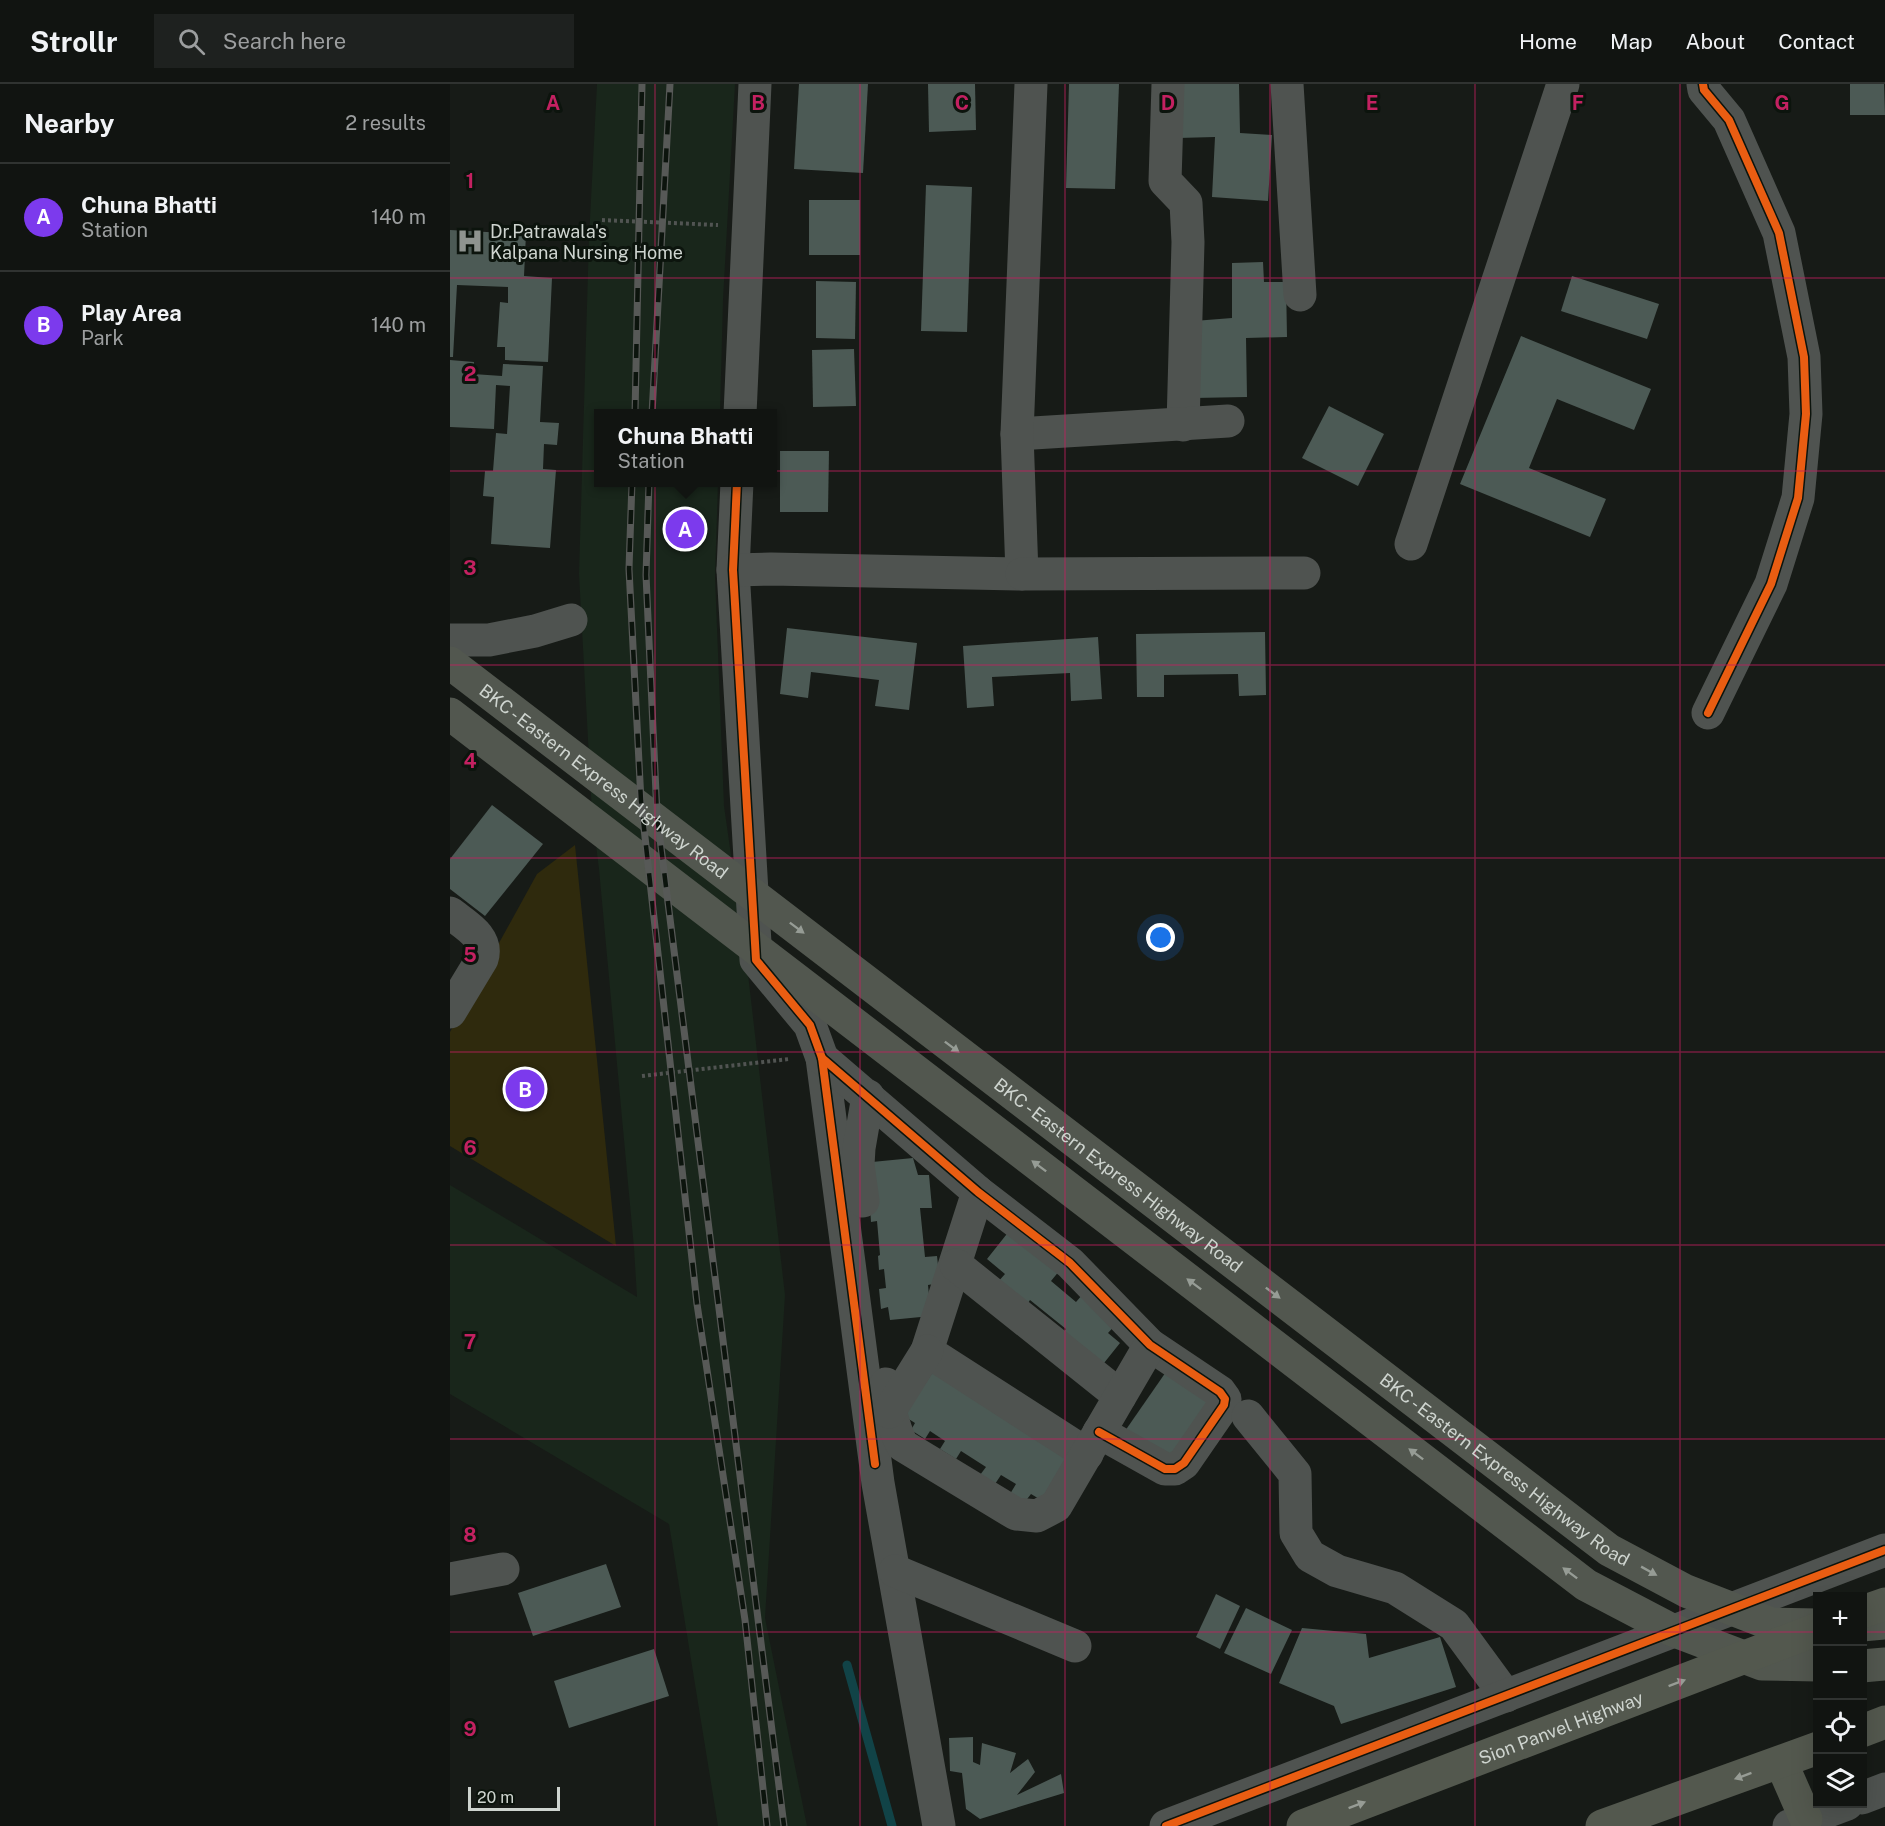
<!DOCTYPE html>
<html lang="en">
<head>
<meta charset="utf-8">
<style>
	body { margin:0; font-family:"Public Sans",sans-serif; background:#1e211f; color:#f1f3f6 }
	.controls { position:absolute; right:18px; bottom:18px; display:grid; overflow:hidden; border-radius:0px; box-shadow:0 6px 24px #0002 }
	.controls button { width:54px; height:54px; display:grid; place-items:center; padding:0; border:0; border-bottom:2px solid #303331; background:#111411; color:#f1f3f6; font:30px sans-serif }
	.scale { position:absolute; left:18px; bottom:15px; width:92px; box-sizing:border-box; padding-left:6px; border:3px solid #ced4cf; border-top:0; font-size:16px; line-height:21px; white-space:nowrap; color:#ced4cf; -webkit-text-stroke:4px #0c140d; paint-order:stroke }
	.you { position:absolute; left:711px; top:854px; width:21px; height:21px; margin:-15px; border:4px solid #fff; border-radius:50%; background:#1a73e8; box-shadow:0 0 0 9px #1a73e833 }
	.badge { display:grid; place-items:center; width:39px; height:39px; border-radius:50%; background:#7c3aed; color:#fff; font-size:20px; font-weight:700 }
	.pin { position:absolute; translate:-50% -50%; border:3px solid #fff; box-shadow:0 2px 6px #0006 }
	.popup { position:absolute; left:144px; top:325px; width:183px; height:78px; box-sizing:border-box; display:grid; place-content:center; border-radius:0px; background:#111411; filter:drop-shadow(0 2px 4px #0005); font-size:20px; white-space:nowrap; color:#9c9e9f }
	.popup b { font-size:22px; color:#f1f3f6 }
	.popup::after { content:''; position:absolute; left:50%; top:100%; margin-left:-12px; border:12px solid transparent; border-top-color:#111411 }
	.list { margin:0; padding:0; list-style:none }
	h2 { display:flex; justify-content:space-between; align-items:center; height:78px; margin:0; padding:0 24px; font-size:26px }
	h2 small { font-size:20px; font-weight:400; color:#9c9e9f }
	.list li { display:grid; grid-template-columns:39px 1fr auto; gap:18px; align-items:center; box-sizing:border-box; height:108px; padding:0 24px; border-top:2px solid #303331 }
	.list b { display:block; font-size:22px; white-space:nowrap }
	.list p { margin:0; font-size:20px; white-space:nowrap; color:#9c9e9f }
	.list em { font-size:20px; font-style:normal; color:#9c9e9f }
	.icon { flex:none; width:33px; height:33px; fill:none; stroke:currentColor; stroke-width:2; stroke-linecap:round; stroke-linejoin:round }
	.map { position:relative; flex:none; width:1435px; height:1742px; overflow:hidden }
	header { display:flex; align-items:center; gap:36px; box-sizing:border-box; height:84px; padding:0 30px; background:#111411; border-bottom:2px solid #303331 }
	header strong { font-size:28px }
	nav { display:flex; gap:33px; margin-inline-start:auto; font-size:21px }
	.search { width:420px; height:54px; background:#1e211f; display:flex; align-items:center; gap:15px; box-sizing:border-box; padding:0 21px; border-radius:0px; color:#9c9e9f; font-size:22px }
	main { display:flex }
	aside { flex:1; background:#111411 }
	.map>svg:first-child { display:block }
</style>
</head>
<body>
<header>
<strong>Strollr</strong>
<div class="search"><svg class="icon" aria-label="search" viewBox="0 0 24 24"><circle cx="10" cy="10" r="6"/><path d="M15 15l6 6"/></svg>Search here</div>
<nav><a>Home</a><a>Map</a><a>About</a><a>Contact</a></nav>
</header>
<main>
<aside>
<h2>Nearby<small>2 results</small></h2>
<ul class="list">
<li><span class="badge">A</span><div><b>Chuna Bhatti</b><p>Station</p></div><em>140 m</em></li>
<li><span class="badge">B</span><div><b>Play Area</b><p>Park</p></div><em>140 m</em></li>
</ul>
</aside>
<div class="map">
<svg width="1435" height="1742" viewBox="0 0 1435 1742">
	<rect width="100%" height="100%" fill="#171b17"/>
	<path fill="#19261b" d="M147,0H285L273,216L270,329L148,330V398L268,399L265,493L274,722L298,890L335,1211L315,1534L357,1742H268L219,1440L0,1310V1101L187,1213L184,1164L149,785L142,729L129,490L139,154Z"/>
	<path fill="#2f2a0d" d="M125,761L166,1162L0,1062V948L87,790Z"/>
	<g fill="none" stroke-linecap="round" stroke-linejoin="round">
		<path stroke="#114347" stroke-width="9" d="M397,1581L442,1742"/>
	</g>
	<g fill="#4c5a55">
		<path d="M349,0H418L413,89L344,85Z"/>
		<path d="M478,0H525L526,46L479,48Z"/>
		<path d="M619,0H669L665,105L616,104Z"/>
		<path d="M727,0H789L790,49L822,51L818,117L762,113L765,53L728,54Z"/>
		<path d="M1400,0H1434L1435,31H1400Z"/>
		<path d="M476,101L522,103L517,248L471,247Z"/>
		<rect x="359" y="116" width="51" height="55"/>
		<path d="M0,146L76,150L74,192L102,194L98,278L55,276V263H47L50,218L58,219V203L7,201L3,273H0Z"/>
		<path d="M813,178L814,198H836L837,253L796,254L797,313L743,314L744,237L782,234V179Z"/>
		<path d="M1122,192L1209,220L1197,255L1111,227Z"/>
		<path d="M366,197L406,198L405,255L366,254Z"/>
		<path d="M1071,252L1201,305L1184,346L1107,315L1079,384L1156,415L1140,453L1010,400Z"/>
		<path d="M404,265L406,322L363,323L362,266Z"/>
		<path d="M0,276L24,278L23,290L52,292L53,280L93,282L90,338L109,339L107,361L94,360L93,385L106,386L100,464L41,460L44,413L33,412L35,387H43L46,349L57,350L60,302L46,301L44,345L0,343Z"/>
		<path d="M879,322L934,350L908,402L852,374Z"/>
		<path d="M330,367H379L378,428H330Z"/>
		<path d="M337,544L467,559L459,626L425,622L429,596L361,588L358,614L330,610Z"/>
		<path d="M815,548L816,611L789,612L788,590L714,591V613H687L686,550Z"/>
		<path d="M648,553L652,615L621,617L620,589L542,593L544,622L517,624L513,562Z"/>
		<path d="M42,721L93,760L35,832L0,805V775Z"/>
		<path d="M463,1074L468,1091H479L482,1124H470L475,1173L487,1172L490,1199L478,1201L481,1232L440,1236L438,1223L431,1225L429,1205L436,1204L434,1185L429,1186L428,1172L430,1171L427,1137L421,1138L420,1122L422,1078Z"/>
		<path d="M560,1146L610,1186L601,1197L626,1218L633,1210L668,1238L658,1249L670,1259L654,1279L607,1256L616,1245L580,1216L576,1222L547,1199L555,1190L537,1175Z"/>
		<path d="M486,1283L626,1372L596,1419L581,1410L574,1419L560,1410L566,1400L551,1391L545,1400L530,1391L536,1383L511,1367L506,1375L490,1365L495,1357L480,1347L475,1355L461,1346L465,1339L454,1332Z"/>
		<path d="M718,1285L765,1318L723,1379L675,1347Z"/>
		<path d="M156,1480L171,1523L83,1552L68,1509Z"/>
		<path d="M766,1510L790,1522L770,1565L746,1553Z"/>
		<path d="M796,1524L842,1546L821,1590L774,1569Z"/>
		<path d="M852,1544L916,1550L919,1574L990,1553L1006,1603L891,1640L884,1622L829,1599Z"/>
		<path d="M204,1565L219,1612L119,1644L104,1597Z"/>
		<path d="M523,1653V1678L530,1681L532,1659L566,1669L560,1689L578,1675L585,1688L567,1711L611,1690L614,1709L530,1735L516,1725L512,1689L500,1687L499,1654Z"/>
	</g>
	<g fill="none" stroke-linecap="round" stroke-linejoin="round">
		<g stroke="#515452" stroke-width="4" stroke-dasharray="3 3" stroke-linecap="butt">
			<path d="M152,136L268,141"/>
			<path d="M192,992L339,975"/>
		</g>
		<g stroke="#4f5350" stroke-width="33">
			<path d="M718,0L715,97L736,119L738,158L733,341"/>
			<path d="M837,0L850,211"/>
			<path d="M1253,0L1254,6L1279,36L1329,149L1354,273L1356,330L1348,414L1321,500L1258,629"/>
			<path d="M290,330L305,0"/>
			<path d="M567,350L778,337"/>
			<path d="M287,398L283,486L306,876L360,941L372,974L428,1399L489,1742"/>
			<path d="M961,460L1113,0"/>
			<path d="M283,486L321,485L572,490L567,350L581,0"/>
			<path d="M572,490L854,489"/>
			<path d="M0,556H39L85,547L121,536"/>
			<path d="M0,829C15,841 39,853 32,875L0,928"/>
			<path d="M372,974L528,1108L620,1179L700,1261L770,1308L775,1315L774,1321L734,1379L725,1385H715L649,1348"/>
			<path d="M528,1108L477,1267L637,1370"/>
			<path d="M413,1117L408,1081L409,1064L418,1012"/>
			<path d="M506,1181L670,1312"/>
			<path d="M436,1300C438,1322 442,1340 452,1361L566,1430L587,1432L606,1422L700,1261"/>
			<path d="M439,1328L477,1267"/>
			<path d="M798,1332L845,1390L846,1449L860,1472L887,1487L945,1504L1004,1541L1056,1612"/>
			<path d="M445,1487L625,1562"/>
			<path d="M0,1495L53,1485"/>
			<path d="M1412,1714L1435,1705"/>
			<path d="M716,1742L1435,1466"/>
			<path d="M1339,1742L1397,1720"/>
		</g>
		<g stroke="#52574f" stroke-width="33">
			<path id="s1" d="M0,579L1159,1466L1236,1507L1321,1540L1368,1541"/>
			<path d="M0,630L1136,1501L1220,1545L1312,1580L1368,1581"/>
			<path d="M1412,1541L1435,1539"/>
			<path d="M1412,1582L1435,1580"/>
		</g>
		<g stroke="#53584e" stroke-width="33">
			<path d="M1412,1528L1435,1520"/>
			<path d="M1412,1647L1435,1638"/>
			<path d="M1331,1678L1356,1735"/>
			<path id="s2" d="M853,1742L1368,1545"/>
			<path d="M1152,1742L1368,1664"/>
		</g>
		<defs>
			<g id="rail">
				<path d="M185,330L192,0"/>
				<path d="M202,330L220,0"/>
				<path d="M182,398L179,485L191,717L247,1220L295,1536L317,1742"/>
				<path d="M199,398L196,491L207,731L334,1742"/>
			</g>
		</defs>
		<use href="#rail" stroke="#575957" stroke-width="7"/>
		<use href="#rail" stroke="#0c140d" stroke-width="4.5" stroke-dasharray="14" stroke-linecap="butt"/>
		<defs>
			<g id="cycleway">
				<path d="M1253,0L1254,6L1279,36L1329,149L1354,273L1356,330L1348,414L1321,500L1258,629"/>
				<path d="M287,398L283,486L306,876L360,941L372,974L425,1380"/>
				<path d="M372,974L528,1108L620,1179L700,1261L770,1308L775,1315L774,1321L734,1379L725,1385H715L649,1348"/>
				<path d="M716,1742L1435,1466"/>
			</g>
		</defs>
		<use href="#cycleway" stroke="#0c140d" stroke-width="11"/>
		<use href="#cycleway" stroke="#e95d12" stroke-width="8"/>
	</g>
	<defs><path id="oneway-solid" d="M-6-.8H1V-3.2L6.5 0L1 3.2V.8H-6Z" transform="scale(1.5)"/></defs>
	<g fill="#969c95">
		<use href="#oneway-solid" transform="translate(347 844) rotate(37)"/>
		<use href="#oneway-solid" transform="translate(502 963) rotate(37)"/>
		<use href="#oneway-solid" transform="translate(589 1082) rotate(-143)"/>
		<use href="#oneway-solid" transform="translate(744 1200) rotate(-143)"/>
		<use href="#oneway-solid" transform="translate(823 1209) rotate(37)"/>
		<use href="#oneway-solid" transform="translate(966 1370) rotate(-143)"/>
		<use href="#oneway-solid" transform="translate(1199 1487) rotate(29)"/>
		<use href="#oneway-solid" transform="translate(1120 1489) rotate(-143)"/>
	</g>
	<g fill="#979c95">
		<use href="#oneway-solid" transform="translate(1227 1599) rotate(-21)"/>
		<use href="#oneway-solid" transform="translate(1293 1692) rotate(160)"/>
		<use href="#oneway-solid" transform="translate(907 1721) rotate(-21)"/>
	</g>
	<path fill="none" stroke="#c32161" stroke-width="1.5" stroke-opacity="0.55" d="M205,0V1742M410,0V1742M615,0V1742M820,0V1742M1025,0V1742M1230,0V1742M0,194H1435M0,387H1435M0,581H1435M0,774H1435M0,968H1435M0,1161H1435M0,1355H1435M0,1548H1368M1412,1548H1435"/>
	<defs>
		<symbol id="hospital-bare" viewBox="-9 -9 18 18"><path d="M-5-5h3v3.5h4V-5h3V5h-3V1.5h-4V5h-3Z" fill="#8e938f" stroke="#0c140d" stroke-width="2.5" paint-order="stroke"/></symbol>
	</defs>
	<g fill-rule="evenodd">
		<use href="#hospital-bare" x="1" y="138" width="38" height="38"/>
	</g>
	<g text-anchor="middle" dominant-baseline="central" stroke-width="6" stroke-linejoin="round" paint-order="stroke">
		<g font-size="18" fill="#ced4cf" stroke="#0c140d" text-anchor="start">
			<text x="40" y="147">Dr.Patrawala's<tspan x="40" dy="21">Kalpana Nursing Home</tspan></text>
		</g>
		<g font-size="18" fill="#ced4cf" stroke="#0c140d">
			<text stroke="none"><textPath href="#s1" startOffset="194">BKC - Eastern Express Highway Road</textPath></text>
			<text stroke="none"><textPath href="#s1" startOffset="842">BKC - Eastern Express Highway Road</textPath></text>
			<text stroke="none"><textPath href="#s1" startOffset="1328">BKC - Eastern Express Highway Road</textPath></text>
			<text stroke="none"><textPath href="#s2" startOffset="276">Sion Panvel Highway</textPath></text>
		</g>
	</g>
	<g font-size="20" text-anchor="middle" font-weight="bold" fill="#c32161" stroke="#0c140d" stroke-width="6" stroke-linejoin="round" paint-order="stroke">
		<text x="103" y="26">A</text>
		<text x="308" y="26">B</text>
		<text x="512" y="26">C</text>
		<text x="718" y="26">D</text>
		<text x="922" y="26">E</text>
		<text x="1128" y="26">F</text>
		<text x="1332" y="26">G</text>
		<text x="20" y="104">1</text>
		<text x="20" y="297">2</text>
		<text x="20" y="491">3</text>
		<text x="20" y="684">4</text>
		<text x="20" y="878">5</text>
		<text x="20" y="1071">6</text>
		<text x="20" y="1265">7</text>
		<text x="20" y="1458">8</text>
		<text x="20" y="1652">9</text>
	</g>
</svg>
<div class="controls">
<button>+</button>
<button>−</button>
<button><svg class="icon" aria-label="locate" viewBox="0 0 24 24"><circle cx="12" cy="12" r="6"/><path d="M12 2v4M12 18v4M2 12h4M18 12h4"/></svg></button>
<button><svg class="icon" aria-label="layers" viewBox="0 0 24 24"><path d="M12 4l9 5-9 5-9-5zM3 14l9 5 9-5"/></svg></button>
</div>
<div class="scale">20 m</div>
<div class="you"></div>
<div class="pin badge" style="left:235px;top:445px">A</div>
<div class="popup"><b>Chuna Bhatti</b>Station</div>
<div class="pin badge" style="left:75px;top:1005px">B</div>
</div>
</main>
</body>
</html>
